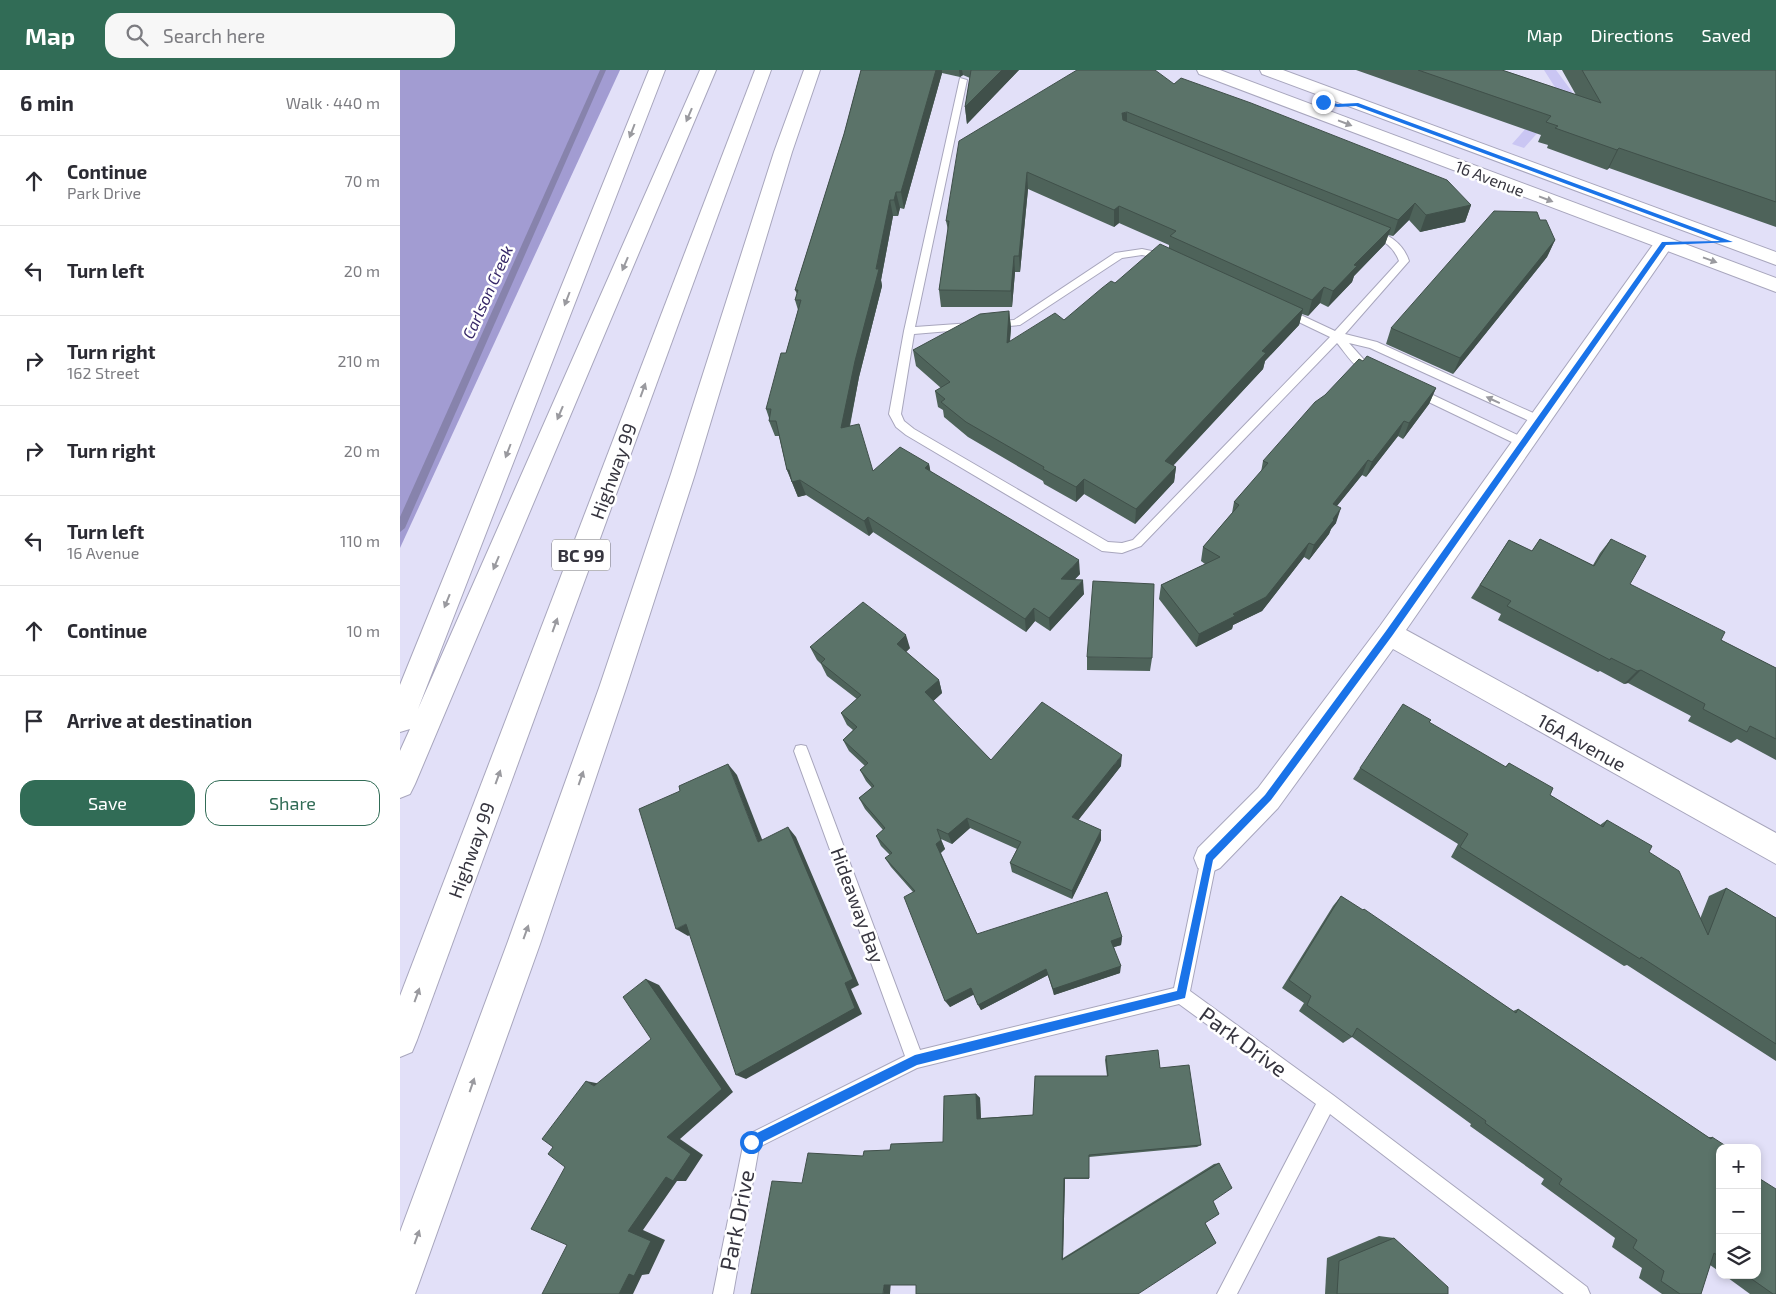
<!DOCTYPE html>
<html lang="en">
<head>
<meta charset="utf-8">
<style>
	body { margin:0; font-family:"Exo 2",sans-serif; background:#f7f7f7; color:#2b2b33 }
	.controls { position:absolute; right:15px; bottom:15px; display:grid; overflow:hidden; border-radius:10px; box-shadow:0 2px 8px #0003 }
	.controls button { width:45px; height:45px; display:grid; place-items:center; padding:0; border:0; border-bottom:1px solid #e1e1e2; background:#fff; color:#2b2b33; font:25px sans-serif }
	.stop { position:absolute; width:15px; height:15px; margin:-11px; border:4px solid #1a73e8; border-radius:50%; background:#fff }
	.stop.end { background:#1a73e8; border-color:#fff; box-shadow:0 1px 5px #0008 }
	.list { margin:0; padding:0; list-style:none }
	h2 { display:flex; justify-content:space-between; align-items:center; height:65px; margin:0; padding:0 20px; font-size:21px }
	h2 small { font-size:16px; font-weight:400; color:#7c7c81 }
	.list li { display:grid; grid-template-columns:32px 1fr auto; gap:15px; align-items:center; box-sizing:border-box; height:90px; padding:0 20px; border-top:1px solid #e1e1e2 }
	.list b { display:block; font-size:19px; white-space:nowrap }
	.list p { margin:0; font-size:16px; white-space:nowrap; color:#7c7c81 }
	.list em { font-size:16px; font-style:normal; color:#7c7c81 }
	.actions { display:flex; gap:10px; padding:15px 20px }
	.actions a { flex:1; padding:11px 0; border:1px solid #316c56; border-radius:15px; text-align:center; font-size:18px; color:#316c56 }
	.actions .main { background:#316c56; color:#fff }
	.icon { flex:none; width:28px; height:28px; fill:none; stroke:currentColor; stroke-width:2; stroke-linecap:round; stroke-linejoin:round }
	.map { position:relative; flex:none; width:1376px; height:1224px; overflow:hidden }
	header { display:flex; align-items:center; gap:30px; box-sizing:border-box; height:70px; padding:0 25px; background:#316c56; color:#fff }
	header strong { font-size:24px }
	nav { display:flex; gap:28px; margin-inline-start:auto; font-size:18px }
	.search { width:350px; height:45px; background:#f7f7f7; display:flex; align-items:center; gap:12px; box-sizing:border-box; padding:0 18px; border-radius:15px; color:#7c7c81; font-size:19px }
	main { display:flex }
	aside { flex:1; background:#fff }
	.map>svg:first-child { display:block }
</style>
</head>
<body>
<header>
<strong>Map</strong>
<div class="search"><svg class="icon" aria-label="search" viewBox="0 0 24 24"><circle cx="10" cy="10" r="6"/><path d="M15 15l6 6"/></svg>Search here</div>
<nav><a>Map</a><a>Directions</a><a>Saved</a></nav>
</header>
<main>
<aside>
<h2>6 min<small>Walk · 440 m</small></h2>
<ul class="list">
<li><svg class="icon" aria-label="ahead" viewBox="0 0 24 24"><path d="M12 20V5M6 11l6-6 6 6"/></svg><div><b>Continue</b><p>Park Drive</p></div><em>70 m</em></li>
<li><svg class="icon" aria-label="left" viewBox="0 0 24 24"><path d="M17 20v-9H6M10 6l-5 5 5 5"/></svg><div><b>Turn left</b></div><em>20 m</em></li>
<li><svg class="icon" aria-label="right" viewBox="0 0 24 24"><path d="M7 20v-9h11M14 6l5 5-5 5"/></svg><div><b>Turn right</b><p>162 Street</p></div><em>210 m</em></li>
<li><svg class="icon" aria-label="right" viewBox="0 0 24 24"><path d="M7 20v-9h11M14 6l5 5-5 5"/></svg><div><b>Turn right</b></div><em>20 m</em></li>
<li><svg class="icon" aria-label="left" viewBox="0 0 24 24"><path d="M17 20v-9H6M10 6l-5 5 5 5"/></svg><div><b>Turn left</b><p>16 Avenue</p></div><em>110 m</em></li>
<li><svg class="icon" aria-label="ahead" viewBox="0 0 24 24"><path d="M12 20V5M6 11l6-6 6 6"/></svg><div><b>Continue</b></div><em>10 m</em></li>
<li><svg class="icon" aria-label="arrive" viewBox="0 0 24 24"><path d="M6 21V4h12l-3 4 3 4H6"/></svg><div><b>Arrive at destination</b></div></li>
</ul>
<div class="actions"><a class="main">Save</a><a>Share</a></div>
</aside>
<div class="map">
<svg width="1376" height="1224" viewBox="0 0 1376 1224">
	<rect width="100%" height="100%" fill="#e2e0f8"/>
	<path fill="#cac6f3" d="M1144,0H1156L1173,23L1124,78L1112,74L1158,22Z"/>
	<path fill="#a29cd2" d="M0,0H220L0,478Z"/>
	<g fill="none" stroke-linecap="round" stroke-linejoin="round">
		<path fill="#8783ac" fill-rule="evenodd" d="M200,0H206L5,458L0,462V447Z"/>
		<defs>
			<g id="lane">
				<path d="M560,8L567,10L515,257L614,250L715,183L742,179L771,185L772,187L767,190L742,185L722,188L620,255L514,264L501,344L504,351L514,359L708,472L722,473L733,470L930,267L880,243V239H888L935,261L999,191C993,175 982,170 968,164V160L971,159C989,164 1003,173 1009,191L945,264L977,272L1142,347V353H1134L970,278L949,273L966,292L977,300L976,303C959,307 946,283 937,273L741,476L722,483L702,481L506,365L496,357L489,344L504,261Z"/>
				<path d="M1016,317L1126,369L1128,372L1126,375H1118L1012,324L1010,321Z"/>
				<path d="M401,675L406,676L408,681L520,980L774,918L801,788L804,783L809,781L814,783L817,788L790,921L933,1025L1187,1217L1190,1224H1164L930,1044L837,1224H817L916,1034L779,934L517,998L359,1077L333,1224H313L345,1066L505,986L394,681L396,676Z"/>
			</g>
			<path id="street" d="M1264,167L1271,169L1274,173L1006,560L1376,763V794L993,579L878,738L820,798L809,803L798,798L794,788L798,778L858,718L980,556L1257,169Z"/>
			<g id="secondary">
				<path d="M797,0H820L1376,208V222L799,4Z"/>
				<path d="M860,0H883L1376,182V195L862,4Z"/>
			</g>
			<g id="highway">
				<path d="M249,0H265L18,639L300,0H316L15,714L10,724L0,728V681L10,659L0,662V615Z"/>
				<path d="M355,0H371L17,970L12,982L0,987V926Z"/>
				<path d="M404,0H420L392,82L295,404L226,618L140,874L19,1213L15,1224H0V1162L107,874L199,618L271,404L374,82Z"/>
			</g>
		</defs>
		<use href="#lane" stroke="#a8a6bd" stroke-width="2"/>
		<use href="#street" stroke="#a8a6bd" stroke-width="2"/>
		<use href="#secondary" stroke="#a8a6bd" stroke-width="2"/>
		<use href="#highway" stroke="#a8a6bd" stroke-width="2"/>
		<use href="#lane" fill="#fff" fill-rule="evenodd"/>
		<use href="#street" fill="#fff" fill-rule="evenodd"/>
		<use href="#secondary" fill="#fff" fill-rule="evenodd"/>
		<use href="#highway" fill="#fff" fill-rule="evenodd"/>
	</g>
	<g fill="#4e635a">
		<path d="M461,0H619L567,54L565,37L570,8L563,5L560,7L542,3L504,139L500,138L498,146H493L481,210L482,216L459,307L450,356L473,401L529,394L530,401L680,504L674,510L684,524L650,561L635,551L626,562L473,462L469,466L406,425L398,427L387,400L379,366H375L369,351V348L366,339L386,283L398,240L395,230L397,224L395,220L444,64Z"/>
		<path d="M956,0H1102L1176,25L1162,0H1376V157L1209,98L1207,100L1147,78L1148,75L1138,72L1141,65Z"/>
		<path d="M774,14L1071,135L1065,152L1020,162L1009,150L993,166L988,165L985,174L954,206L952,212L928,237L920,233L908,246L902,244L899,255L865,291L863,299L773,396L776,397L774,412L735,454L684,424L676,432L644,414L643,411L568,367L544,347L543,340L538,337L535,321L541,318L516,296L513,280L609,241L611,258L610,271L664,250L715,213L769,178V175L719,153L714,157L628,119L620,202H615L612,237H541L539,220L548,160L546,151Z"/>
		<path d="M1140,150L1155,170L1147,187L1053,304L986,274L991,258Z"/>
		<path d="M1036,318L1029,334L1003,369L998,366L966,407L962,405L937,436L936,453L931,459L929,464L909,490L904,487L862,541L833,555L832,559L796,577L759,529L761,515L805,494L801,491L803,477L832,443L834,432L861,402L863,391Z"/>
		<path d="M1140,469L1193,495L1200,483L1211,469L1230,514L1321,570L1376,598V690L1337,669L1331,673L1288,651L1291,646L1228,613L1224,614L1200,601L1198,602L1098,550L1101,544L1071,528L1109,470L1132,481Z"/>
		<path d="M410,577L510,578L506,582L539,610L542,623L533,631L591,690L721,696L678,750L701,770L672,829L612,802L610,793L617,779L570,758L552,774L541,769L545,779L541,783L577,864L722,867L721,875L714,877L720,903L654,925L648,905L581,940L574,924L550,937L513,822L491,797L485,788L490,785L481,776L476,766L483,760L465,739L459,728L472,718L466,711L460,700L465,696L449,681L443,670L453,660L447,655L441,643L457,629L427,606L421,594L417,590Z"/>
		<path d="M687,587L752,588L750,601L687,600Z"/>
		<path d="M1109,693L1150,725L1200,755L1207,750L1249,782L1300,849L1309,826L1326,818L1376,848V991L1227,895L1224,896L1051,787L1058,774L953,709L960,698L1105,697Z"/>
		<path d="M941,826L1113,941L1118,939L1308,1067H1312L1320,1078V1202L1310,1195L1301,1224H1262L1239,1208L1242,1198L1212,1177L1215,1168L1141,1114L1144,1109L1070,1056L1071,1054L952,967L943,973L899,941L904,933L882,918L933,836Z"/>
		<path d="M706,986L760,998L801,1075L797,1077L689,1087V1109H665L663,1188L814,1094L819,1093L813,1131L805,1153L816,1173L516,1215L402,1113L463,1086L490,1080L543,1072L576,1024L580,1028L581,1048L633,1045L707,1006L705,990Z"/>
		<path d="M979,1166L994,1168L1048,1224H925L927,1188Z"/>
		<path d="M1324,1205H1357L1376,1224H1350Z"/>
	</g>
	<g fill="#40504a">
		<path d="M536,0H542V3L504,139L501,122Z"/>
		<path d="M559,0H562L563,5L560,7Z"/>
		<path d="M602,0H619L567,54L565,37Z"/>
		<path d="M727,42V58L721,60L722,43Z"/>
		<path d="M1219,78L1209,98L1207,100L1217,80Z"/>
		<path d="M627,102L628,119L620,202L619,186Z"/>
		<path d="M496,122L500,138L498,146L494,130Z"/>
		<path d="M490,130L493,146L481,210L482,216L459,307L446,374L441,358L455,291L476,199Z"/>
		<path d="M1015,133L1009,150L993,166L998,150Z"/>
		<path d="M1071,135L1065,152L1020,162L1026,145Z"/>
		<path d="M719,136V153L714,157V140Z"/>
		<path d="M991,158L985,174L954,206L952,212L928,237L933,221L954,195Z"/>
		<path d="M1155,170L1147,187L1053,304L1060,288Z"/>
		<path d="M614,186L615,202L612,237L611,221Z"/>
		<path d="M924,217L920,233L908,246L912,230Z"/>
		<path d="M903,239L899,255L865,291L863,299L763,406L765,391L862,281Z"/>
		<path d="M609,241L611,258L608,289L607,273Z"/>
		<path d="M1036,318L1029,334L1003,369L1009,353Z"/>
		<path d="M1004,351L998,366L966,407L972,392Z"/>
		<path d="M968,390L962,405L927,448L933,434Z"/>
		<path d="M529,394L532,409L525,398Z"/>
		<path d="M776,397L774,412L735,454L736,439Z"/>
		<path d="M387,400H389L400,410L406,425L398,427Z"/>
		<path d="M684,409V424L676,432V417Z"/>
		<path d="M941,438L936,453L931,459L929,464L909,490L914,475Z"/>
		<path d="M468,447L473,462L469,466L464,451Z"/>
		<path d="M909,473L904,487L862,541L833,555L832,559L796,577L799,564L833,544Z"/>
		<path d="M679,490L680,504L662,523L661,509Z"/>
		<path d="M683,510L684,524L650,561L649,548Z"/>
		<path d="M634,538L635,551L626,562L625,549Z"/>
		<path d="M506,565L510,578L501,587L497,574Z"/>
		<path d="M1241,600L1228,613L1224,614L1237,601Z"/>
		<path d="M539,610L542,623L529,635L525,622Z"/>
		<path d="M722,685L721,696L673,757L672,747Z"/>
		<path d="M328,694L337,705L367,782L358,772Z"/>
		<path d="M567,748L570,758L552,774L548,764Z"/>
		<path d="M388,757L396,767L459,915L451,919L462,944L346,1009L336,1005L445,913Z"/>
		<path d="M701,760V770L672,829V821Z"/>
		<path d="M541,770L545,779L540,783L536,774Z"/>
		<path d="M286,854L297,861L288,866L276,859Z"/>
		<path d="M722,867L721,875L711,878V871Z"/>
		<path d="M721,896L720,903L654,925L653,919Z"/>
		<path d="M646,899L648,905L581,940L578,935Z"/>
		<path d="M246,909L259,915L333,1022L280,1069L303,1085L286,1111H277L243,1160L265,1170L249,1204L242,1205L233,1224H219L228,1161L267,1067Z"/>
		<path d="M571,918L575,924L550,937L545,931Z"/>
		<path d="M186,1011L201,1014L194,1016Z"/>
		<path d="M576,1024L580,1028L581,1052L577,1049Z"/>
		<path d="M664,1108L665,1109L663,1188L662,1190Z"/>
		<path d="M491,1211L490,1224H483L484,1215Z"/>
	</g>
	<g fill="#5b7369" stroke="#40504a">
		<path d="M461,0H536L501,122H496L494,130H490L476,199H479L455,291L441,358L459,354L473,401L500,377L529,394L525,398L679,490L661,509L683,510L649,548L634,538L625,549L468,447L464,451L400,410L392,412L389,400H387L376,351H369L371,339H366L381,283H386L401,230H395L398,220H395L444,64Z"/>
		<path d="M571,0H602L565,37Z"/>
		<path d="M677,0H755L774,14L781,8L851,33L1047,110L1071,135L1026,145L1015,133L998,150L727,42L722,43L723,50L991,158L954,195L957,196L933,221L924,217L912,230L770,166L776,161L719,136L714,140L627,102L619,186H614L611,221L539,220L549,151H546L559,71Z"/>
		<path d="M1018,0H1102L1201,33L1182,0H1376V132L1219,78L1217,80L1155,58L1158,56L1146,52L1151,46Z"/>
		<path d="M1094,141L1137,142L1140,150H1146L1155,170L1060,288L991,258Z"/>
		<path d="M760,174L903,239L862,281L866,283L765,391L776,397L736,439L684,409L676,417L643,399L644,397L566,352L541,332L545,329L535,321L550,312L513,280L580,244L609,241L607,273L655,243L664,250L702,218L711,211L715,213Z"/>
		<path d="M967,286L1036,318L1009,353L1004,351L972,392L968,390L933,434L941,438L933,449L934,450L914,475L909,473L866,527L833,544L835,546L799,564L761,515L820,487L803,477L839,435L834,432L868,393L863,391L915,332L925,325L959,289L963,291Z"/>
		<path d="M1140,469L1194,496L1211,469L1246,486L1230,514L1325,562L1321,570L1376,598V669L1350,656L1347,662L1303,639L1305,634L1241,600L1237,601L1211,588L1210,590L1107,536L1111,531L1080,515L1109,470L1132,481Z"/>
		<path d="M693,511L754,514L752,588L687,587Z"/>
		<path d="M463,532L506,565L497,574L539,610L525,622L591,690L642,632L722,685L672,747L701,760L672,821L610,793L621,772L567,748L548,764L537,759L541,770L536,774L577,864L707,822L722,867L711,871L721,896L653,919L646,899L578,935L571,918L545,931L504,827L515,821L485,788L492,783L476,766L485,758L459,728L474,716L460,700L468,693L443,670L457,657L441,643L461,625L421,593L425,589L410,577Z"/>
		<path d="M1003,634L1031,650L1029,652L1106,697L1109,693L1153,718L1150,725L1203,757L1207,750L1252,776L1249,782L1279,801L1308,865L1326,818L1376,848V974L1241,887L1240,889L1060,777L1068,764L960,698Z"/>
		<path d="M328,694L358,772L388,757L453,909L445,913L455,938L336,1005L286,854L276,859L239,739L280,721L279,716Z"/>
		<path d="M941,826L963,840L964,839L1116,943L1118,939L1311,1069L1312,1067L1329,1078H1320V1187L1314,1183L1301,1224H1280L1261,1211L1264,1201L1233,1178L1237,1170L1159,1114L1162,1109L1085,1053L1086,1051L957,958L952,967L907,935L911,926L889,910Z"/>
		<path d="M246,909L322,1019L267,1067L291,1084L273,1111L266,1107L228,1161L251,1171L234,1206L229,1204L219,1224H142L167,1175L131,1159L165,1097L148,1084L153,1077L142,1069L186,1011L194,1016L251,969L223,927Z"/>
		<path d="M758,980L760,998L789,995L801,1075L689,1085V1108H664L662,1190L819,1093L832,1118L813,1131L819,1144L805,1153L816,1173L738,1224H516V1215H484L483,1224H351L372,1111L402,1113L408,1083L463,1086L464,1081L490,1080L491,1074L543,1072L544,1026L576,1024L577,1049L633,1045L635,1006H708L706,986Z"/>
		<path d="M1357,1107L1376,1119V1224H1373L1346,1205H1357Z"/>
		<path d="M994,1168L1048,1217V1224H937L939,1191Z"/>
	</g>
	<defs><path id="oneway-solid" d="M-6-.8H1V-3.2L6.5 0L1 3.2V.8H-6Z" transform="scale(1.25)"/></defs>
	<g fill="#9a9a9f">
		<use href="#oneway-solid" transform="translate(289 45) rotate(113)"/>
		<use href="#oneway-solid" transform="translate(945 53) rotate(21)"/>
		<use href="#oneway-solid" transform="translate(232 61) rotate(111)"/>
		<use href="#oneway-solid" transform="translate(1146 129) rotate(21)"/>
		<use href="#oneway-solid" transform="translate(1310 190) rotate(20)"/>
		<use href="#oneway-solid" transform="translate(225 194) rotate(113)"/>
		<use href="#oneway-solid" transform="translate(167 229) rotate(111)"/>
		<use href="#oneway-solid" transform="translate(243 320) rotate(-70)"/>
		<use href="#oneway-solid" transform="translate(1093 330) rotate(-155)"/>
		<use href="#oneway-solid" transform="translate(160 343) rotate(113)"/>
		<use href="#oneway-solid" transform="translate(108 381) rotate(111)"/>
		<use href="#oneway-solid" transform="translate(96 493) rotate(113)"/>
		<use href="#oneway-solid" transform="translate(47 531) rotate(112)"/>
		<use href="#oneway-solid" transform="translate(155 555) rotate(-70)"/>
		<use href="#oneway-solid" transform="translate(98 707) rotate(-70)"/>
		<use href="#oneway-solid" transform="translate(181 708) rotate(-71)"/>
		<use href="#oneway-solid" transform="translate(126 862) rotate(-70)"/>
		<use href="#oneway-solid" transform="translate(17 925) rotate(-70)"/>
		<use href="#oneway-solid" transform="translate(72 1015) rotate(-71)"/>
		<use href="#oneway-solid" transform="translate(17 1167) rotate(-70)"/>
	</g>
	<path fill="#1a73e8" d="M922,31L938,34L958,33L1333,172L1266,175L992,566L871,730L813,790L785,928L517,995L355,1076H347V1068L515,985L777,921L806,785L865,725L986,561L1262,172L1320,171L956,36L938,37L922,34Z"/>
	<g text-anchor="middle" dominant-baseline="central" stroke-width="5" stroke-linejoin="round" paint-order="stroke">
		<g font-size="16" fill="#36353f" stroke="#fff">
			<text transform="translate(1090 108) rotate(21)">16 Avenue</text>
		</g>
		<g font-size="16" font-style="italic" fill="#362768" stroke="#fff">
			<text transform="translate(87 222) rotate(-66)">Carlson Creek</text>
		</g>
		<rect fill="#fff" stroke="#727279" stroke-width="1" x="152" y="469.5" width="58" height="31" rx="4"/>
		<g font-size="18" font-weight="bold" fill="#36353f">
			<text x="181" y="485">BC 99</text>
		</g>
		<g font-size="19" fill="#36353f" stroke="#fff">
			<text transform="translate(213 401) rotate(-70)">Highway 99</text>
			<text transform="translate(1182 672) rotate(29)">16A Avenue</text>
			<text transform="translate(71 780) rotate(-70)">Highway 99</text>
			<text transform="translate(458 835) rotate(70)">Hideaway Bay</text>
		</g>
		<g font-size="22" fill="#36353f" stroke="#fff">
			<text transform="translate(844 971) rotate(36)">Park Drive</text>
			<text transform="translate(336 1150) rotate(-79)">Park Drive</text>
		</g>
	</g>
</svg>
<div class="controls">
<button>+</button>
<button>−</button>
<button><svg class="icon" aria-label="layers" viewBox="0 0 24 24"><path d="M12 4l9 5-9 5-9-5zM3 14l9 5 9-5"/></svg></button>
</div>
<div class="stop" style="left:351px;top:1072px"></div>
<div class="stop end" style="left:923px;top:32px"></div>
</div>
</main>
</body>
</html>
